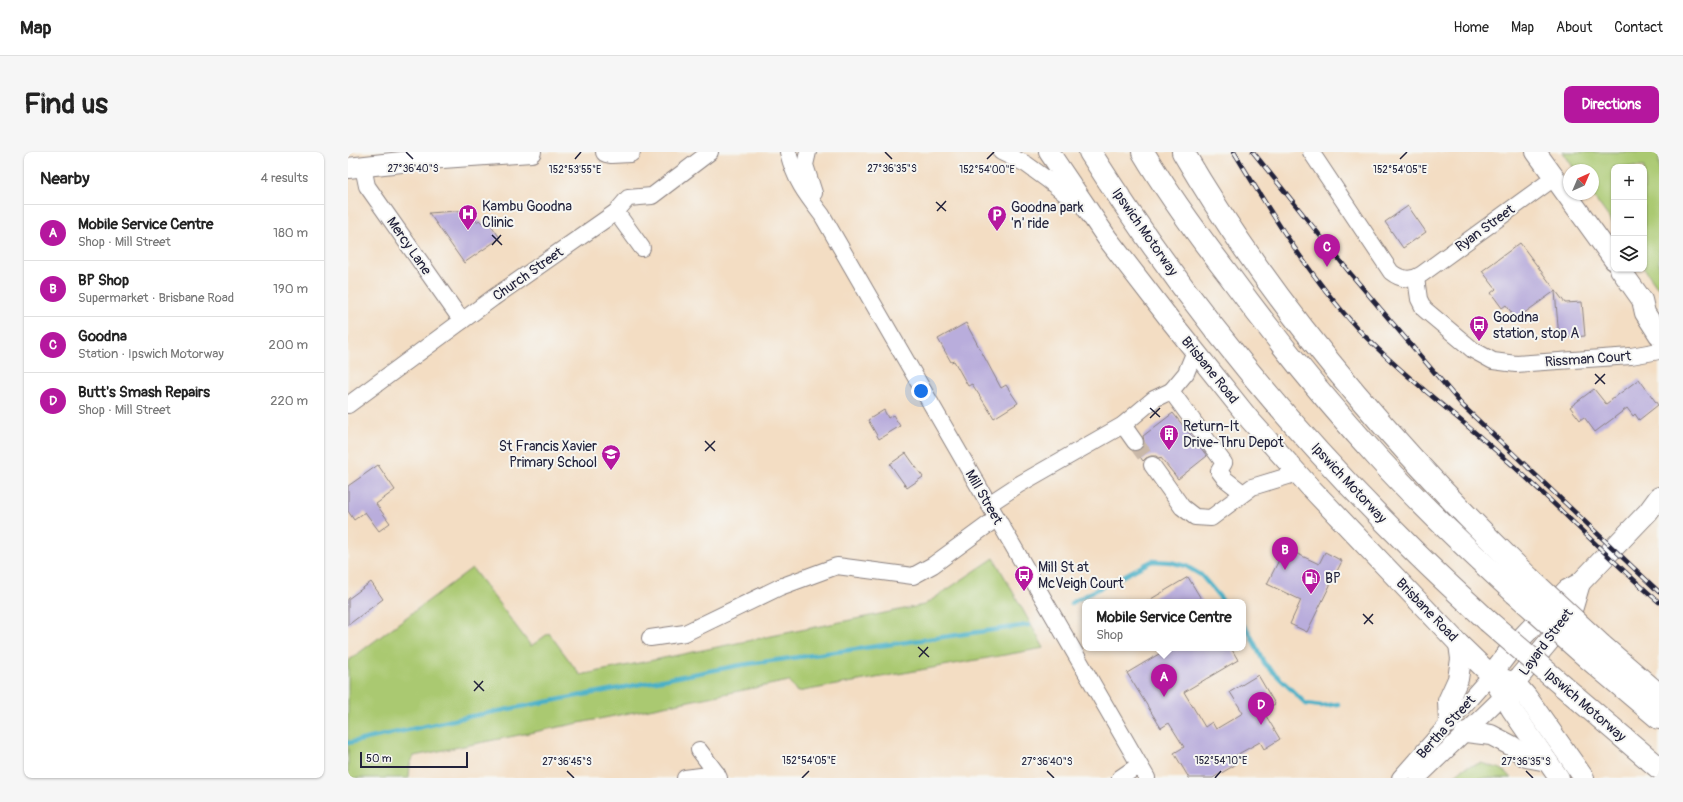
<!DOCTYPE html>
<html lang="en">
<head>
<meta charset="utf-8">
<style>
	body { margin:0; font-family:Pangolin,sans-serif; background:#f6f6f6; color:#222 }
	.controls { position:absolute; right:12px; top:12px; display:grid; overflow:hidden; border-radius:8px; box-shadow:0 1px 3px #0004 }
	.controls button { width:36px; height:36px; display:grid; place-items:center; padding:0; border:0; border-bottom:1px solid #e0e0e0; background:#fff; color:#222; font:20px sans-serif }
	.compass { position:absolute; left:1215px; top:12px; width:36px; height:36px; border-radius:50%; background:#fff; box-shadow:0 1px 3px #0004; rotate:44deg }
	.scale { position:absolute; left:12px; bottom:10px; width:108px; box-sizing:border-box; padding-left:4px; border:2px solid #22223b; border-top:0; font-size:11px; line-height:14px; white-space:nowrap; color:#22223b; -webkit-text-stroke:3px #f6f6f2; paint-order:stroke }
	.you { position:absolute; left:573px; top:239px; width:14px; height:14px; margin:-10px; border:3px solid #fff; border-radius:50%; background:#1a73e8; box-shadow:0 0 0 6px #1a73e833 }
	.badge { display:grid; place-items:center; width:26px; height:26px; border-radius:50%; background:#b5179e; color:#fff; font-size:13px; font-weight:700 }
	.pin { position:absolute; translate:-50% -33px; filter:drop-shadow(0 1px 2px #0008) }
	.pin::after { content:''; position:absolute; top:21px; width:14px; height:12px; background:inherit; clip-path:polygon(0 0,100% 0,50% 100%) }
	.popup { position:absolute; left:734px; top:447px; width:164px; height:52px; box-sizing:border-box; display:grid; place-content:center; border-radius:8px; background:#fff; filter:drop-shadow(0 1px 3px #0005); font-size:13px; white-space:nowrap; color:#767676 }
	.popup b { font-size:15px; color:#222 }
	.popup::after { content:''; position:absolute; left:50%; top:100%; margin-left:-8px; border:8px solid transparent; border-top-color:#fff }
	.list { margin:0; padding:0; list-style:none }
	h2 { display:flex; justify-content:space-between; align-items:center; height:52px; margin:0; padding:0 16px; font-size:17px }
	h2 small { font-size:13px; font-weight:400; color:#767676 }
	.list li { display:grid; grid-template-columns:26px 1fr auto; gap:12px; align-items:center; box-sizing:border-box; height:56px; padding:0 16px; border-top:1px solid #e0e0e0 }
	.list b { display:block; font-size:15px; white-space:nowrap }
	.list p { margin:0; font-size:13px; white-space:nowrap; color:#767676 }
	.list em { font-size:13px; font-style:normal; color:#767676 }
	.icon { flex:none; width:22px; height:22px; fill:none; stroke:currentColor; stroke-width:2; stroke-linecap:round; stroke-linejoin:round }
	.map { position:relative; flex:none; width:1311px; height:626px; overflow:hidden; border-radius:8px }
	header { display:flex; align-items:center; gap:24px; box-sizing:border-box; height:56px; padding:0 20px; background:#fff; border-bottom:1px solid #e0e0e0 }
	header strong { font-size:19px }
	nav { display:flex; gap:22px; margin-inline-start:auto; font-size:14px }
	.intro { display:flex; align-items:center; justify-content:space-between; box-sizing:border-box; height:96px; padding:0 24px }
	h1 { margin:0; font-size:28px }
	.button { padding:10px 18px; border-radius:8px; background:#b5179e; color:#fff; font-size:14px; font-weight:700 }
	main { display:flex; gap:24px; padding:0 24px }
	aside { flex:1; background:#fff; border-radius:8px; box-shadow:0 1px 3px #0004 }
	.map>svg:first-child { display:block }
</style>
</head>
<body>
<header>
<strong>Map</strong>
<nav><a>Home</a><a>Map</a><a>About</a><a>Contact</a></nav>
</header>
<div class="intro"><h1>Find us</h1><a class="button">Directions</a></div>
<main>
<aside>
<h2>Nearby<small>4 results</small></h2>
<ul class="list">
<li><span class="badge">A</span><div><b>Mobile Service Centre</b><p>Shop · Mill Street</p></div><em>180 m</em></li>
<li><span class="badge">B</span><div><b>BP Shop</b><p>Supermarket · Brisbane Road</p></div><em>190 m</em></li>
<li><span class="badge">C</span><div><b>Goodna</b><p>Station · Ipswich Motorway</p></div><em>200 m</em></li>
<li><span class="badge">D</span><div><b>Butt's Smash Repairs</b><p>Shop · Mill Street</p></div><em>220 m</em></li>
</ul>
</aside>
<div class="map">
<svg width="1311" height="626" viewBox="0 0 1311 626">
	<rect width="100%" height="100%" fill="#f6f6f2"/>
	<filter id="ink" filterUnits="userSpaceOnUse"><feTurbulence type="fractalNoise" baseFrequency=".025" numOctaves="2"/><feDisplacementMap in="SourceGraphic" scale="8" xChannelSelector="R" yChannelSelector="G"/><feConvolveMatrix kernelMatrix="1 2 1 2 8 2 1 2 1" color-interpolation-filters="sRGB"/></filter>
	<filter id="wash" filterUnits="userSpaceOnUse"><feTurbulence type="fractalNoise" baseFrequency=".012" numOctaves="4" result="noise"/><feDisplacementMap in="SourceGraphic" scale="16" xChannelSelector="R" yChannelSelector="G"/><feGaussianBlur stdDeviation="0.9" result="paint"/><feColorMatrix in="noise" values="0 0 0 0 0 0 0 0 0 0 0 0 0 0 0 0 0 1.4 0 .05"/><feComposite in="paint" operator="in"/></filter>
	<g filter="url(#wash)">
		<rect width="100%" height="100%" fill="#f3ddc3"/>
		<g fill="#aac971" stroke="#667656">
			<path d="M1215,0H1311V137L1296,116V15H1266V73L1244,42L1245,18H1227Z"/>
			<path d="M646,406L696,496L449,540L441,529L66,604L62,612L61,626H0V509L124,416L183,494L201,481L232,523L576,453Z"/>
			<path d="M1133,611L1153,617L1164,626H1103L1116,616Z"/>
		</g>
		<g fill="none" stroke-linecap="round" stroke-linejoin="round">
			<g stroke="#48b0c7" stroke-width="4.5">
				<path d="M723,451L804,409L822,410L838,414L853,423L876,450"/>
				<path d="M895,473L901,480L916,511L958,552L973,554L990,552"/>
				<path d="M0,591L119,565L393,513L681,473"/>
			</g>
		</g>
		<g id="blocks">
			<g fill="#b9addc">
				<path d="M1060,54L1078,80L1055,96L1037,70Z"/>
				<path d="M121,58L129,70L131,68L135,72L141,70L152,86L116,111L81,61Z"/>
				<path d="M1172,91L1217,151L1234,150L1237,184L1211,186L1207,139L1168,167L1158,153L1154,156L1143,141L1148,137L1134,119Z"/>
				<path d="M618,171L653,236L658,233L670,251L646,266L624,232L620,234L606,209L603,210L590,187Z"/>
				<path d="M1291,227L1310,253L1291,268L1287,262L1285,264L1279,256L1247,280L1236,265L1232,268L1222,255L1246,237L1258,252Z"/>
				<path d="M536,258L540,266L545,263L552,274L531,287L520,268Z"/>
				<path d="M825,261L859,304L830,327L813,306L812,307L808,304H803L798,306L795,309L788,299L792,298L795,294L796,290L795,284Z"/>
				<path d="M558,301L575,325L559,336L542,312Z"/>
				<path d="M30,313L47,338L28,352L42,371L31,379L17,360L6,368L0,359V334Z"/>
				<path d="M937,396L971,412L977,400L994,409L959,480L942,472L953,448L919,432Z"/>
				<path d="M840,425L855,450H798Z"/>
				<path d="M23,430L35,447L0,473V447Z"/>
				<path d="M821,496H883L890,508L836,540L857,575L864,570L868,577L895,561L882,540L910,523L927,552L915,559L932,587L916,597L912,590L883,606L887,613L865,626H841L826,601L836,595L821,571L813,576L779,521Z"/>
			</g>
		</g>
	</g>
	<g filter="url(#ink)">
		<use href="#blocks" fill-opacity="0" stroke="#8a807f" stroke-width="1"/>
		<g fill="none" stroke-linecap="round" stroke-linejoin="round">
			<path stroke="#c9b8a8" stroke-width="16" stroke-dasharray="16 8" stroke-linecap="butt" d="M787,290L804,313"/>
			<defs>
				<g id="minor">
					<path d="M440,0C447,28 457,41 474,63L799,626"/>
					<path d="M460,0L457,13L466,41"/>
					<path d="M653,0L678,12L700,28L716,41L731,45"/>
					<path d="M963,0L1043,120C1053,128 1064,129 1074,122L1206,26"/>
					<path d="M15,15L19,34L114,169"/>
					<path d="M268,60L294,96"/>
					<path d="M1068,126L1071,147L1076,157L1125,198L1145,209L1168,212L1283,204L1311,199"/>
					<path d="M823,239L838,221L847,199"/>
					<path d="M0,253L145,146L268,60L280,46L304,44L362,0"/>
					<path d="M775,273L787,290"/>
					<path d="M804,313L834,355L847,365L863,366L904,335L950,321"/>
					<path d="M641,352L670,333L775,273L806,247L823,239L876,311L871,319L877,327L895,341"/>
					<path d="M302,486L337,481L432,435L489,414L565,424L585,413L649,366"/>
					<path d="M351,598L369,622"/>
					<path d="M337,626L369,622L371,626"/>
					<path d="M772,626L791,613"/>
					<path d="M1052,626L1143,523"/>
					<path d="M1070,626L1155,544"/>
				</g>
				<g id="major">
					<path d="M258,0L263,1L282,0"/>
					<path d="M701,0L759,86L823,169L902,268L961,334L1111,492L1143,523L1164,558L1211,626"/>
					<path d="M1188,0L1266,108"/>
					<path d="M0,16L80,7L183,0"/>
					<path d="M1272,117L1294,148L1297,161L1311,183"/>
					<path d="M1143,523L1162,498L1219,438L1232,431L1300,360L1311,345"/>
					<path d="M1143,523L1167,531L1179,545L1236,626"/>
					<path d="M1158,541L1202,488L1225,455L1232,431"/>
					<path d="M1101,571L1100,549L1110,527L1113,507L1111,492"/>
					<path d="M1118,580L1143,583L1164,594L1178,605L1199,609"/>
				</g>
				<g id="highway">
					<path d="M742,0C830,139 936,270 1053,386C1081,415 1111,442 1140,469"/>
					<path d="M795,0C820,42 850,83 880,122C927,186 977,248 1031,307C1074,354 1120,398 1167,441"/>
					<path d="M835,0C927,158 1050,299 1181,426"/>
					<path d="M1253,493L1311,543"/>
					<path d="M1240,506L1311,566"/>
					<path d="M1215,534L1311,616"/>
				</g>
			</defs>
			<use href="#minor" stroke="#8a807f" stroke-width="18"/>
			<use href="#major" stroke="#8a807f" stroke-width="22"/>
			<use href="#highway" stroke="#8a807f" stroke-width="24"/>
			<use href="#minor" stroke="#fff" stroke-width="16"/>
			<use href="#major" stroke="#fff" stroke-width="20"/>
			<use href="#highway" stroke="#fff" stroke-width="22"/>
			<defs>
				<g id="rail">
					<path d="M886,0C923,61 961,124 1010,177C1054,223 1105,260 1153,303C1207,350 1256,403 1311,450"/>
					<path d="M905,0L1002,121L1114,253L1311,440"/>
				</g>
			</defs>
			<use href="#rail" stroke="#22223b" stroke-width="4.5"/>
			<use href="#rail" stroke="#f6f6f2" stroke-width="3" stroke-dasharray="9" stroke-linecap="butt"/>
			<defs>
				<g id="highway-bridge">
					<path d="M1181,426L1253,493"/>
					<path d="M1167,441L1240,506"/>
					<path d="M1140,469L1215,534"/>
				</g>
			</defs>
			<use href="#highway-bridge" stroke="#8a807f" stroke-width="24" stroke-linecap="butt"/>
			<use href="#highway-bridge" stroke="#fff" stroke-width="22"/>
		</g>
	</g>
	<path fill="none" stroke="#22223b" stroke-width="1.5" d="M58,0L65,7M537,0L544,7M227,7L233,0M639,7L646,0M1052,7L1059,0M588,50L598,59M589,59L598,49M144,83L154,93M144,93L153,83M1247,222L1257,232M1247,232L1257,222M802,256L812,265M802,266L812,256M357,289L367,299M357,299L367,289M1015,462L1025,472M1016,472L1025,462M570,495L581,505M571,505L580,495M126,529L136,539M126,539L135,529M219,619L226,626M699,619L706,626M1178,619L1185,626M454,626L461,619M867,626L873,619"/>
	<defs>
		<symbol id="hospital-pin" viewBox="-11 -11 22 30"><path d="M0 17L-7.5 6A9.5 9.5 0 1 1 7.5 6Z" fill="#b5179e" stroke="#f6f6f2"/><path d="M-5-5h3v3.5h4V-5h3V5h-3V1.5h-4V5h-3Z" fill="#fff"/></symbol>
		<symbol id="parking-pin" viewBox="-11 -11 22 30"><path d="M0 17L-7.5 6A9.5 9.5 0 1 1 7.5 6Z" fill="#b5179e" stroke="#f6f6f2"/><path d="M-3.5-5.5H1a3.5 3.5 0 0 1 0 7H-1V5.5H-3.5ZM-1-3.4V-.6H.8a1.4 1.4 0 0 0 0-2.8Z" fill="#fff"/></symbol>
		<symbol id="bus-pin" viewBox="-11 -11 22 30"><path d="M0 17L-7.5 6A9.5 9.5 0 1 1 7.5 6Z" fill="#b5179e" stroke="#f6f6f2"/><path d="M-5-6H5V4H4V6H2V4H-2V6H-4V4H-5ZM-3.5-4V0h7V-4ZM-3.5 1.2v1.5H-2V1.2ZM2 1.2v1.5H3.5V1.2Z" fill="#fff"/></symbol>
		<symbol id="building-pin" viewBox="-11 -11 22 30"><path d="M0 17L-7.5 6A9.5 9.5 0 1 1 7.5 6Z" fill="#b5179e" stroke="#f6f6f2"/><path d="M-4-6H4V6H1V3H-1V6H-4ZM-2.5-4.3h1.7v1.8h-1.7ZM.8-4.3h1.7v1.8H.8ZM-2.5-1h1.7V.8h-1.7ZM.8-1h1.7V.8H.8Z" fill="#fff"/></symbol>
		<symbol id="school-pin" viewBox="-11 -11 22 30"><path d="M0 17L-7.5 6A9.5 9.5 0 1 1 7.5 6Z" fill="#b5179e" stroke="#f6f6f2"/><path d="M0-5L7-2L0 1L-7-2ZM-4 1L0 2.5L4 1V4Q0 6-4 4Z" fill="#fff"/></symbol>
		<symbol id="fuel-pin" viewBox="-11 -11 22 30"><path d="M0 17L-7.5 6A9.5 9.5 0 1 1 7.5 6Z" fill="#b5179e" stroke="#f6f6f2"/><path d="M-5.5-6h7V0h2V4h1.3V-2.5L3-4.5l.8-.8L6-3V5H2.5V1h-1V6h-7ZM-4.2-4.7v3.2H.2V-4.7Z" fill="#fff"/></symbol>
	</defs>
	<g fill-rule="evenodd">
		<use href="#hospital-pin" x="109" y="51" width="22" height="30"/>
		<use href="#parking-pin" x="638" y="52" width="22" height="30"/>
		<use href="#bus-pin" x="1120" y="162" width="22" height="30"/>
		<use href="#building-pin" x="810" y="271" width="22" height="30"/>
		<use href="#school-pin" x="252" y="291" width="22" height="30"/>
		<use href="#bus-pin" x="665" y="412" width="22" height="30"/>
		<use href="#fuel-pin" x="952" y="415" width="22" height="30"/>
	</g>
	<g text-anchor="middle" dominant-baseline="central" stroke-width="4" stroke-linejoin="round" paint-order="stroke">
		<g font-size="14" fill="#22223b" stroke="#f6f6f2" text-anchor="start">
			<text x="134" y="54">Kambu Goodna<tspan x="134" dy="16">Clinic</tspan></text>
			<text x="663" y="55">Goodna park<tspan x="663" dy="16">'n' ride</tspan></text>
			<text x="1145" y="165">Goodna<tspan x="1145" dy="16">station, stop A</tspan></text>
			<text x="835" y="274">Return-It<tspan x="835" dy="16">Drive-Thru Depot</tspan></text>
			<text x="249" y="294" text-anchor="end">St Francis Xavier<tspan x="249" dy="16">Primary School</tspan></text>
			<text x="690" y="415">Mill St at<tspan x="690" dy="16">McVeigh Court</tspan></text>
			<text x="977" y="426">BP</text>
		</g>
		<g font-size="14" fill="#22223b" stroke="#f6f6f2">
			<text transform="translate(1137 76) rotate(-36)">Ryan Street</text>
			<text transform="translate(797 80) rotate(55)">Ipswich Motorway</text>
			<text transform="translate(61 94) rotate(55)">Mercy Lane</text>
			<text transform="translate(180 122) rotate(-35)">Church Street</text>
			<text transform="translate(1240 207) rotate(-4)">Rissman Court</text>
			<text transform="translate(862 218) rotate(51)">Brisbane Road</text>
			<text transform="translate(1001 331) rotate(47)">Ipswich Motorway</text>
			<text transform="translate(636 345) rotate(60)">Mill Street</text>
			<text transform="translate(1079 458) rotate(46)">Brisbane Road</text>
			<text transform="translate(1198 490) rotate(-53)">Layard Street</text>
			<text transform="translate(1237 553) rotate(41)">Ipswich Motorway</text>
			<text transform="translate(1098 575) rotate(-48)">Bertha Street</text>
		</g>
	</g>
	<g font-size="10" text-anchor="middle" fill="#22223b" stroke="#f6f6f2" stroke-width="4" stroke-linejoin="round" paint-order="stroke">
		<text x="65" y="20">27°36'40"S</text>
		<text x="544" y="20">27°36'35"S</text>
		<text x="227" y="21">152°53'55"E</text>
		<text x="639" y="21">152°54'00"E</text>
		<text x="1052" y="21">152°54'05"E</text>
		<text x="461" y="612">152°54'05"E</text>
		<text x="873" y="612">152°54'10"E</text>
		<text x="219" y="613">27°36'45"S</text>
		<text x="699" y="613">27°36'40"S</text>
		<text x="1178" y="613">27°36'35"S</text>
	</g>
</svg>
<div class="controls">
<button>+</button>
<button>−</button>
<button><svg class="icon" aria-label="layers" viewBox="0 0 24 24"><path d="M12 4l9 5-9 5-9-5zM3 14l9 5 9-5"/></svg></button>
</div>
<svg class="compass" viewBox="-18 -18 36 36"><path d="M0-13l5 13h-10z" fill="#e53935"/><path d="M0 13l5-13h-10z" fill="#767676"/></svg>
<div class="scale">50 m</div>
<div class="you"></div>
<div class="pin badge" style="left:816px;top:545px">A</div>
<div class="popup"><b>Mobile Service Centre</b>Shop</div>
<div class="pin badge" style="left:937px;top:418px">B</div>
<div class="pin badge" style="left:979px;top:115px">C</div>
<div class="pin badge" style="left:913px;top:573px">D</div>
</div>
</main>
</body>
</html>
